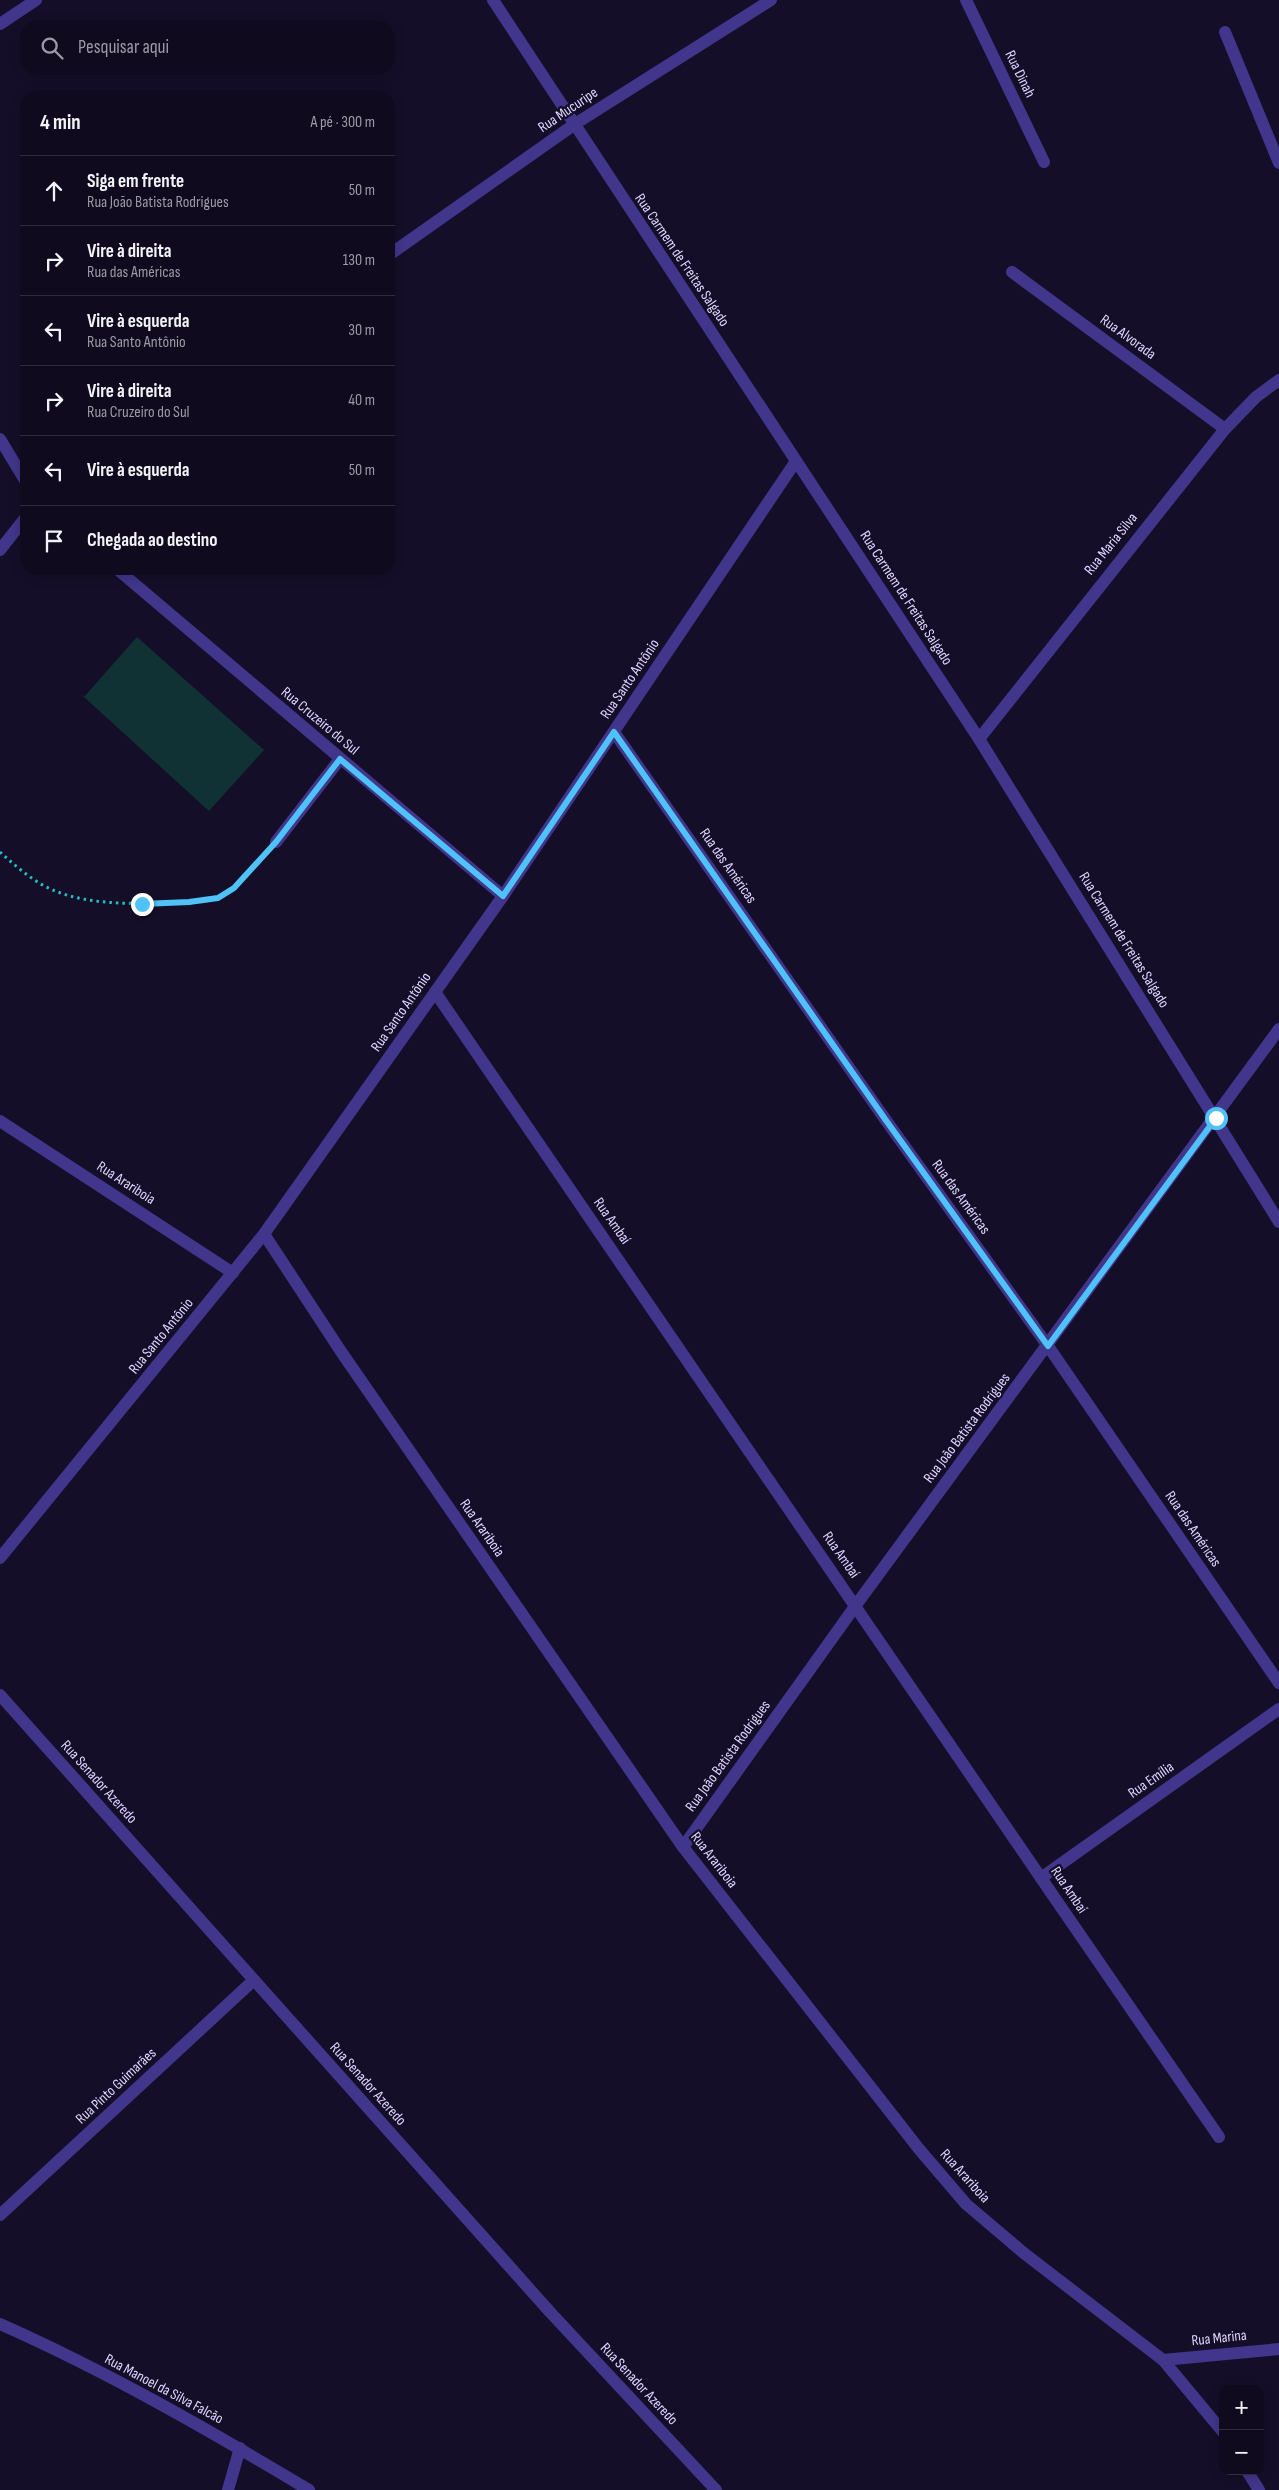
<!DOCTYPE html>
<html lang="pt">
<head>
<meta charset="utf-8">
<style>
	body { margin:0; font-family:"Sofia Sans Condensed",sans-serif; background:#191328; color:#f1f3f6 }
	.controls { position:absolute; right:15px; bottom:15px; display:grid; overflow:hidden; border-radius:10px; box-shadow:0 2px 12px #0003 }
	.controls button { width:45px; height:45px; display:grid; place-items:center; padding:0; border:0; border-bottom:1px solid #302b3d; background:#100a1f; color:#f1f3f6; font:25px sans-serif }
	.stop { position:absolute; width:15px; height:15px; margin:-11px; border:4px solid #4fc3f7; border-radius:50%; background:#fff }
	.stop.end { background:#4fc3f7; border-color:#fff; box-shadow:0 1px 5px #0008 }
	.list { margin:0; padding:0; list-style:none }
	h2 { display:flex; justify-content:space-between; align-items:center; height:65px; margin:0; padding:0 20px; font-size:21px }
	h2 small { font-size:16px; font-weight:400; color:#9c9aa4 }
	.list li { display:grid; grid-template-columns:32px 1fr auto; gap:15px; align-items:center; box-sizing:border-box; height:70px; padding:0 20px; border-top:1px solid #302b3d }
	.list b { display:block; font-size:19px; white-space:nowrap }
	.list p { margin:0; font-size:16px; white-space:nowrap; color:#9c9aa4 }
	.list em { font-size:16px; font-style:normal; color:#9c9aa4 }
	.icon { flex:none; width:28px; height:28px; fill:none; stroke:currentColor; stroke-width:2; stroke-linecap:round; stroke-linejoin:round }
	.map { position:relative; flex:none; width:1279px; height:2490px; overflow:hidden }
	.search { position:absolute; background:#100a1f; box-shadow:0 2px 12px #0003; left:20px; top:20px; width:375px; height:55px; display:flex; align-items:center; gap:12px; box-sizing:border-box; padding:0 18px; border-radius:20px; color:#9c9aa4; font-size:19px }
	.panel { position:absolute; background:#100a1f; box-shadow:0 2px 12px #0003; left:20px; top:90px; width:375px; height:485px; border-radius:20px }
	.map>svg:first-child { display:block }
</style>
</head>
<body>
<div class="map">
<svg width="1279" height="2490" viewBox="0 0 1279 2490">
	<rect width="100%" height="100%" fill="#150e29"/>
	<path fill="#113234" d="M137,637L264,750L209,811L84,697Z"/>
	<g fill="none" stroke-linecap="round" stroke-linejoin="round">
		<path stroke="#27bec3" stroke-width="3" stroke-dasharray="2.5 4" stroke-linecap="butt" d="M0,852C12,863 25,874 39,883C76,905 124,904 166,903C182,902 204,904 219,897C235,890 247,874 258,861"/>
		<g stroke="#41368b" stroke-width="12">
			<path d="M276,842L340,759"/>
			<path d="M1041,1878L1219,2137"/>
		</g>
		<g stroke="#41368b" stroke-width="12">
			<path d="M493,0L979,739L1279,1222"/>
			<path d="M966,0L1044,162"/>
			<path d="M0,24L36,0"/>
			<path d="M1225,32L1279,163"/>
			<path d="M389,255L575,124L771,0"/>
			<path d="M1012,272L1225,429"/>
			<path d="M0,439L26,482"/>
			<path d="M0,550L26,517"/>
			<path d="M117,569L503,896"/>
			<path d="M614,732L885,1119L1048,1346L1279,1683"/>
			<path d="M979,739L1225,429L1256,397L1279,380"/>
			<path d="M435,992L1041,1878L1279,1709"/>
			<path d="M0,1121L233,1273"/>
			<path d="M264,1234L342,1353L683,1847L919,2149L966,2204L1025,2254L1163,2360L1223,2432"/>
			<path d="M0,1558L264,1234L503,896L796,461"/>
			<path d="M0,1695L550,2312L716,2490"/>
			<path d="M683,1847L856,1605L1279,1029"/>
			<path d="M0,2215L254,1980"/>
			<path d="M0,2324C106,2371 209,2430 309,2490"/>
			<path d="M1163,2360L1279,2349"/>
			<path d="M1247,2471L1259,2490"/>
			<path d="M228,2490L240,2448"/>
		</g>
	</g>
	<g fill="none" stroke-linecap="round" stroke-linejoin="round">
		<path stroke="#4fc3f7" stroke-width="6" d="M142,904L189,902L218,898L234,888L276,842L340,759L503,896L614,732L885,1119L1048,1346L1216,1118"/>
	</g>
	<g text-anchor="middle" dominant-baseline="central" stroke-width="4.5" stroke-linejoin="round" paint-order="stroke">
		<g font-size="15" fill="#dfd7ff" stroke="#150e29">
			<text transform="translate(1020 74) rotate(64)">Rua Dinah</text>
			<text transform="translate(568 110) rotate(-34)">Rua Mucuripe</text>
			<text transform="translate(682 260) rotate(56)">Rua Carmem de Freitas Salgado</text>
			<text transform="translate(1128 337) rotate(36)">Rua Alvorada</text>
			<text transform="translate(1111 544) rotate(-51)">Rua Maria Silva</text>
			<text transform="translate(906 598) rotate(57)">Rua Carmem de Freitas Salgado</text>
			<text transform="translate(630 679) rotate(-56)">Rua Santo Antônio</text>
			<text transform="translate(320 721) rotate(40)">Rua Cruzeiro do Sul</text>
			<text transform="translate(728 866) rotate(55)">Rua das Américas</text>
			<text transform="translate(1124 940) rotate(58)">Rua Carmem de Freitas Salgado</text>
			<text transform="translate(401 1012) rotate(-55)">Rua Santo Antônio</text>
			<text transform="translate(126 1183) rotate(33)">Rua Arariboia</text>
			<text transform="translate(961 1197) rotate(54)">Rua das Américas</text>
			<text transform="translate(612 1221) rotate(55)">Rua Ambaí</text>
			<text transform="translate(161 1336) rotate(-51)">Rua Santo Antônio</text>
			<text transform="translate(967 1428) rotate(-53)">Rua João Batista Rodrigues</text>
			<text transform="translate(482 1528) rotate(55)">Rua Arariboia</text>
			<text transform="translate(1193 1529) rotate(56)">Rua das Américas</text>
			<text transform="translate(841 1555) rotate(55)">Rua Ambaí</text>
			<text transform="translate(728 1756) rotate(-54)">Rua João Batista Rodrigues</text>
			<text transform="translate(1151 1780) rotate(-35)">Rua Emília</text>
			<text transform="translate(99 1782) rotate(48)">Rua Senador Azeredo</text>
			<text transform="translate(714 1860) rotate(52)">Rua Arariboia</text>
			<text transform="translate(1069 1890) rotate(56)">Rua Ambaí</text>
			<text transform="translate(368 2084) rotate(48)">Rua Senador Azeredo</text>
			<text transform="translate(116 2086) rotate(-43)">Rua Pinto Guimarães</text>
			<text transform="translate(965 2176) rotate(48)">Rua Arariboia</text>
			<text transform="translate(1219 2338) rotate(-6)">Rua Marina</text>
			<text transform="translate(639 2384) rotate(47)">Rua Senador Azeredo</text>
			<text transform="translate(164 2389) rotate(28)">Rua Manoel da Silva Falcão</text>
		</g>
	</g>
</svg>
<div class="controls">
<button>+</button>
<button>−</button>
</div>
<div class="stop" style="left:1216px;top:1118px"></div>
<div class="stop end" style="left:142px;top:904px"></div>
<div class="search"><svg class="icon" aria-label="search" viewBox="0 0 24 24"><circle cx="10" cy="10" r="6"/><path d="M15 15l6 6"/></svg>Pesquisar aqui</div>
<section class="panel">
<h2>4 min<small>A pé · 300 m</small></h2>
<ul class="list">
<li><svg class="icon" aria-label="ahead" viewBox="0 0 24 24"><path d="M12 20V5M6 11l6-6 6 6"/></svg><div><b>Siga em frente</b><p>Rua João Batista Rodrigues</p></div><em>50 m</em></li>
<li><svg class="icon" aria-label="right" viewBox="0 0 24 24"><path d="M7 20v-9h11M14 6l5 5-5 5"/></svg><div><b>Vire à direita</b><p>Rua das Américas</p></div><em>130 m</em></li>
<li><svg class="icon" aria-label="left" viewBox="0 0 24 24"><path d="M17 20v-9H6M10 6l-5 5 5 5"/></svg><div><b>Vire à esquerda</b><p>Rua Santo Antônio</p></div><em>30 m</em></li>
<li><svg class="icon" aria-label="right" viewBox="0 0 24 24"><path d="M7 20v-9h11M14 6l5 5-5 5"/></svg><div><b>Vire à direita</b><p>Rua Cruzeiro do Sul</p></div><em>40 m</em></li>
<li><svg class="icon" aria-label="left" viewBox="0 0 24 24"><path d="M17 20v-9H6M10 6l-5 5 5 5"/></svg><div><b>Vire à esquerda</b></div><em>50 m</em></li>
<li><svg class="icon" aria-label="arrive" viewBox="0 0 24 24"><path d="M6 21V4h12l-3 4 3 4H6"/></svg><div><b>Chegada ao destino</b></div></li>
</ul>
</section>
</div>
</body>
</html>
